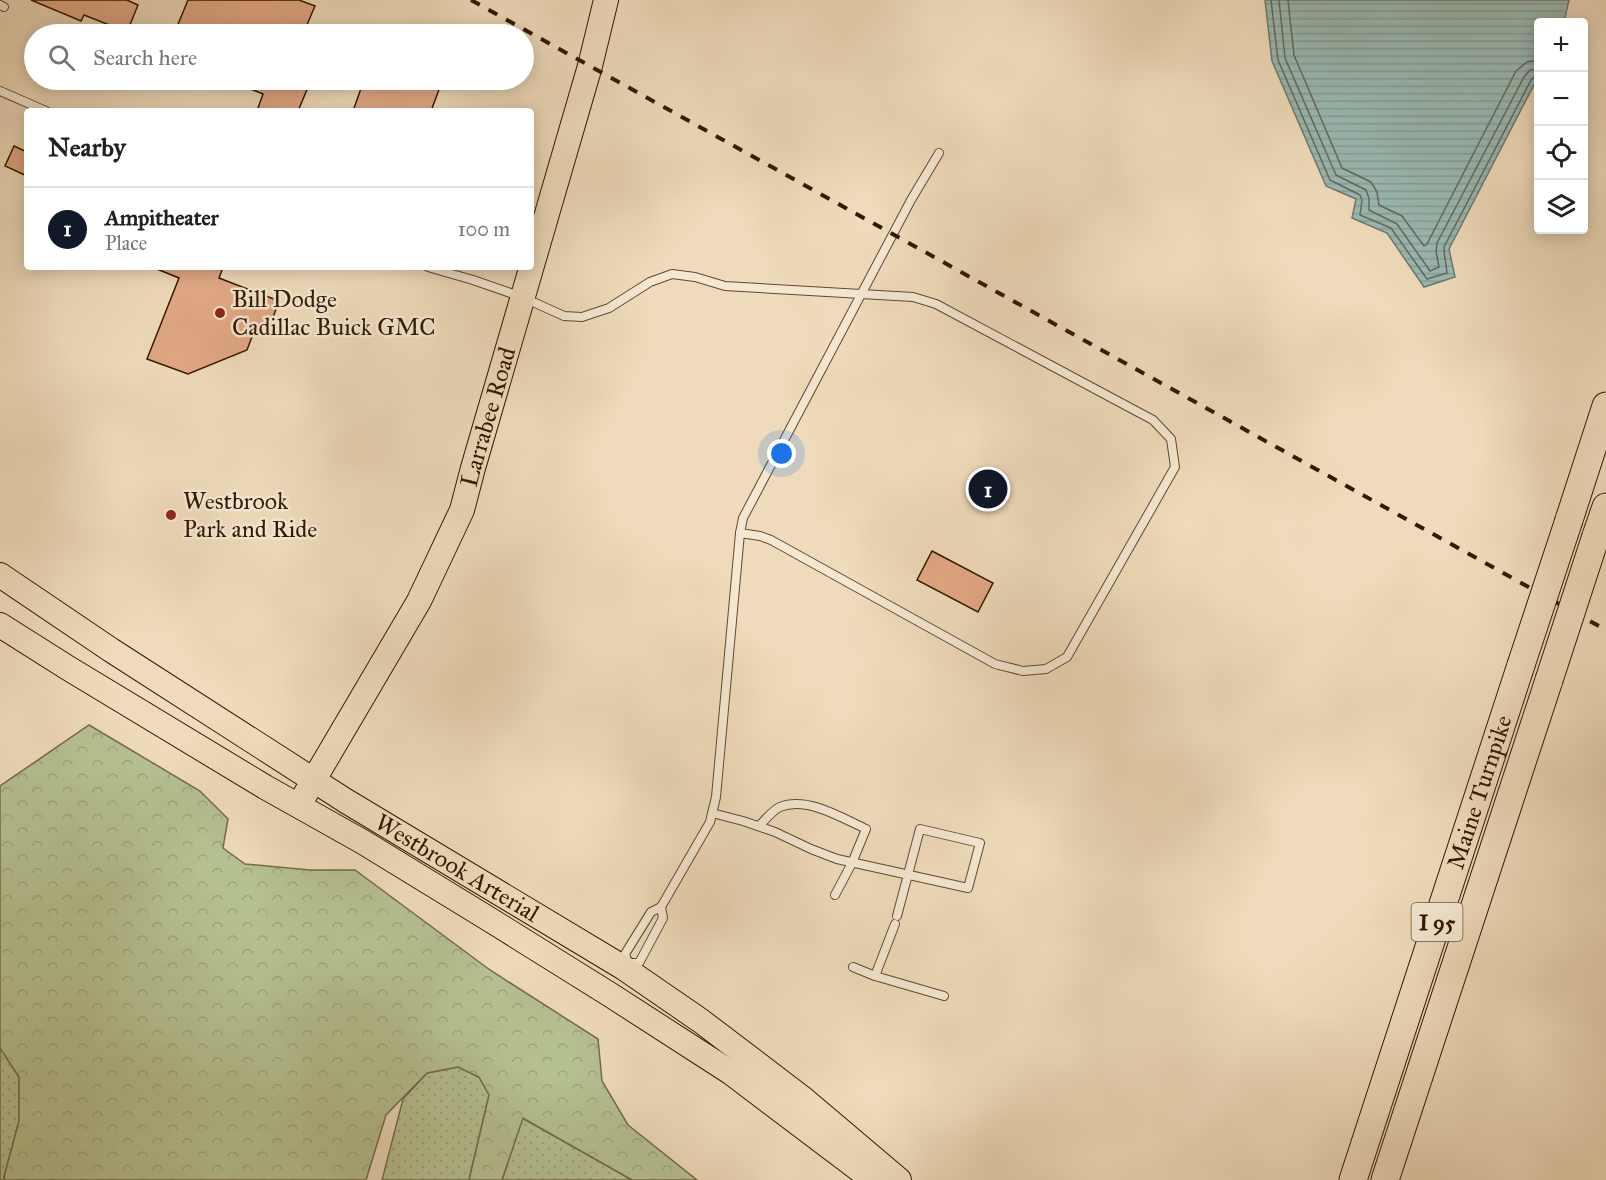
<!DOCTYPE html>
<html lang="en">
<head>
<meta charset="utf-8">
<style>
	body { margin:0; font-family:"IM FELL Great Primer",serif; background:#f6f6f6; color:#202124 }
	.controls { position:absolute; right:18px; top:18px; display:grid; overflow:hidden; border-radius:6px; box-shadow:0 3px 15px #0003 }
	.controls button { width:54px; height:54px; display:grid; place-items:center; padding:0; border:0; border-bottom:2px solid #e0e0e0; background:#fff; color:#202124; font:30px sans-serif }
	.you { position:absolute; left:782px; top:454px; width:21px; height:21px; margin:-15px; border:4px solid #fff; border-radius:50%; background:#1a73e8; box-shadow:0 0 0 9px #1a73e833 }
	.badge { display:grid; place-items:center; width:39px; height:39px; border-radius:50%; background:#111827; color:#fff; font-size:20px; font-weight:700 }
	.pin { position:absolute; translate:-50% -50%; border:3px solid #fff; box-shadow:0 2px 6px #0006 }
	.list { margin:0; padding:0; list-style:none }
	h2 { display:flex; justify-content:space-between; align-items:center; height:78px; margin:0; padding:0 24px; font-size:26px }
	h2 small { font-size:20px; font-weight:400; color:#757577 }
	.list li { display:grid; grid-template-columns:39px 1fr auto; gap:18px; align-items:center; box-sizing:border-box; height:84px; padding:0 24px; border-top:2px solid #e0e0e0 }
	.list b { display:block; font-size:22px; white-space:nowrap }
	.list p { margin:0; font-size:20px; white-space:nowrap; color:#757577 }
	.list em { font-size:20px; font-style:normal; color:#757577 }
	.icon { flex:none; width:33px; height:33px; fill:none; stroke:currentColor; stroke-width:2; stroke-linecap:round; stroke-linejoin:round }
	.map { position:relative; flex:none; width:1606px; height:1180px; overflow:hidden }
	.search { position:absolute; background:#fff; box-shadow:0 3px 15px #0003; left:24px; top:24px; width:510px; height:66px; display:flex; align-items:center; gap:15px; box-sizing:border-box; padding:0 21px; border-radius:33px; color:#757577; font-size:22px }
	.panel { position:absolute; background:#fff; box-shadow:0 3px 15px #0003; left:24px; top:108px; width:510px; height:162px; border-radius:6px }
	.map>svg:first-child { display:block }
</style>
</head>
<body>
<div class="map">
<svg width="1606" height="1180" viewBox="0 0 1606 1180">
	<defs>
		<pattern id="grass-dots" width="8" height="8" patternUnits="userSpaceOnUse" patternTransform="scale(1.5)"><rect width="8" height="8" fill="#b6c192"/><path d="M2 2h.1M6 6h.1" fill="none" stroke="#9da57c" stroke-width="1.8" stroke-linecap="round"/></pattern>
		<pattern id="forest-crowns" width="20" height="18" patternUnits="userSpaceOnUse" patternTransform="scale(1.5)"><rect width="20" height="18" fill="#b6c192"/><path d="M2 6a3 3 0 1 1 6 0M12 15a3 3 0 1 1 6 0" fill="none" stroke="#9da57c"/></pattern>
		<pattern id="water-rules" width="6" height="5" patternUnits="userSpaceOnUse" patternTransform="scale(1.5)"><rect width="6" height="5" fill="#9abab4"/><path d="M0 2.5h6" fill="none" stroke="#859f99"/></pattern>
	</defs>
	<rect width="100%" height="100%" fill="#efdbbb"/>
	<filter id="stains"><feTurbulence type="fractalNoise" baseFrequency=".00333" numOctaves="4"/><feColorMatrix values="0 0 0 0 .2 0 0 0 0 .09 0 0 0 0 .02 0 0 0 .5 -.17"/></filter>
	<radialGradient id="worn" r=".72"><stop offset=".6" stop-color="#630" stop-opacity="0"/><stop offset="1" stop-color="#630" stop-opacity=".3"/></radialGradient>
	<g fill="url(#grass-dots)" stroke="#746c49" stroke-width="1.5">
		<path d="M0,1048L19,1077V1121L4,1177L5,1180H0Z"/>
		<path d="M458,1067L479,1077L489,1095L469,1180H382L403,1099L427,1073Z"/>
		<path d="M522,1118L632,1180H502Z"/>
	</g>
	<path fill="url(#forest-crowns)" stroke="#746c49" stroke-width="1.5" d="M89,725L200,791L228,819L223,848L245,864L310,870H355L490,970L598,1039L602,1081L628,1125L697,1180H632L523,1118L502,1180H469L489,1095L479,1077L458,1067L427,1073L386,1115L366,1180H5L4,1177L19,1121V1077L0,1048V786Z"/>
	<path fill="url(#water-rules)" stroke="#70796c" stroke-width="1.5" d="M1265,0H1569L1564,22H1538V77L1449,249L1455,277L1424,287L1387,233L1352,218L1356,199L1326,186L1272,61Z"/>
	<g fill="none" stroke-linecap="round" stroke-linejoin="round">
		<g stroke="#66695a" stroke-width="1.5">
			<path d="M1271,0L1278,60L1330,180L1360,195L1362,200L1360,215L1391,228L1427,279L1447,273L1444,251V247L1531,80L1534,77L1538,76"/>
			<path d="M1279,0L1285,58L1336,175L1366,190L1369,198V210L1397,224L1430,271L1439,267L1436,251L1437,243L1524,77L1530,70L1538,69"/>
			<path d="M1288,0L1294,55L1342,168L1371,182L1377,192L1379,205L1402,216L1424,246L1427,244L1516,71L1527,62L1538,60"/>
		</g>
	</g>
	<g fill="#e2a985" stroke="#321800" stroke-width="1.5">
		<path d="M31,0H127L138,5L127,32L84,15L81,21Z"/>
		<path d="M188,0H299L315,6L303,34H174Z"/>
		<path d="M228,80H311L298,111H266L258,108L263,94Z"/>
		<path d="M364,80H419L440,87L431,111H353Z"/>
		<path d="M14,146L27,152V176L5,166Z"/>
		<path d="M152,267H213L222,270L219,278L279,301L268,331L256,326L247,350L188,374L147,359L179,278Z"/>
		<path d="M932,551L993,583L978,612L917,580Z"/>
	</g>
	<g fill="none" stroke-linecap="round" stroke-linejoin="round">
		<defs>
			<g id="service">
				<path d="M0,5L4,7"/>
				<path d="M0,91L46,111"/>
				<path d="M428,267L473,280L522,297L564,316L582,317L609,308L650,282L672,274L695,277L725,286L913,297L936,304L1153,420L1171,439L1175,467L1067,657L1046,669L1023,671L995,664L771,540L760,536L740,533"/>
				<path d="M712,813L743,821L775,832L811,849L837,859L968,888L980,843L920,829L897,916"/>
				<path d="M759,826C765,820 773,810 780,807C807,796 842,818 866,829L852,863L835,895"/>
				<path d="M895,924L875,976L944,996"/>
				<path d="M628,963L625,954L651,912L661,907L710,822L716,797L740,533L743,518L911,200L939,153"/>
				<path d="M630,963H639L663,918L661,907"/>
				<path d="M853,967L875,976"/>
			</g>
			<g id="primary">
				<path id="s1" d="M299,805L419,601L462,510L473,468L590,66L606,0"/>
			</g>
			<g id="trunk">
				<path id="s2" d="M0,575L111,650L346,801L624,968L701,1021L801,1097L899,1180"/>
				<path d="M0,625L68,668L265,787L363,842L492,921L609,994L730,1072L873,1180"/>
			</g>
			<g id="motorway">
				<path d="M1569,520L1606,406"/>
				<path d="M1596,536L1606,507"/>
				<path id="s3" d="M1353,1180L1521,665"/>
				<path d="M1385,1180L1549,680"/>
			</g>
		</defs>
		<use href="#service" stroke="#61492f" stroke-width="10"/>
		<use href="#primary" stroke="#321800" stroke-width="26"/>
		<use href="#trunk" stroke="#321800" stroke-width="26"/>
		<use href="#motorway" stroke="#321800" stroke-width="29"/>
		<use href="#service" stroke="#f5e8d3" stroke-width="8"/>
		<use href="#primary" stroke="#efdbbb" stroke-width="24"/>
		<use href="#trunk" stroke="#efdbbb" stroke-width="24"/>
		<use href="#motorway" stroke="#efdbbb" stroke-width="27"/>
		<path stroke="#321800" stroke-width="4" stroke-dasharray="10 10" stroke-linecap="butt" d="M471,0L1606,630"/>
		<defs>
			<g id="motorway-bridge">
				<path d="M1521,665L1569,520"/>
				<path d="M1549,680L1596,536"/>
			</g>
		</defs>
		<use href="#motorway-bridge" stroke="#321800" stroke-width="29" stroke-linecap="butt"/>
		<use href="#motorway-bridge" stroke="#efdbbb" stroke-width="27"/>
	</g>
	<g fill="#8f2418" stroke="#f5e8d3" stroke-width="2">
		<circle cx="220" cy="313" r="6"/>
		<circle cx="171" cy="515" r="6"/>
	</g>
	<g text-anchor="middle" dominant-baseline="central" stroke-width="5" stroke-linejoin="round" paint-order="stroke">
		<rect fill="#f5e8d3" stroke="#6c563f" stroke-width="1.5" x="1411.5" y="903" width="51" height="38" rx="4.5"/>
		<g font-size="22" font-weight="bold" fill="#321800">
			<text x="1437" y="922">I 95</text>
		</g>
		<g font-size="24" fill="#321800" stroke="#f5e8d3" text-anchor="start">
			<text x="232" y="299">Bill Dodge<tspan x="232" dy="28">Cadillac Buick GMC</tspan></text>
			<text x="183" y="501">Westbrook<tspan x="183" dy="28">Park and Ride</tspan></text>
		</g>
		<g font-size="24" fill="#321800" stroke="#f5e8d3">
			<text stroke="none"><textPath href="#s1" startOffset="434">Larrabee Road</textPath></text>
			<text stroke="none"><textPath href="#s3" startOffset="408">Maine Turnpike</textPath></text>
			<text stroke="none"><textPath href="#s2" startOffset="543">Westbrook Arterial</textPath></text>
		</g>
	</g>
	<rect width="100%" height="100%" filter="url(#stains)"/>
	<rect width="100%" height="100%" fill="url(#worn)"/>
</svg>
<div class="controls">
<button>+</button>
<button>−</button>
<button><svg class="icon" aria-label="locate" viewBox="0 0 24 24"><circle cx="12" cy="12" r="6"/><path d="M12 2v4M12 18v4M2 12h4M18 12h4"/></svg></button>
<button><svg class="icon" aria-label="layers" viewBox="0 0 24 24"><path d="M12 4l9 5-9 5-9-5zM3 14l9 5 9-5"/></svg></button>
</div>
<div class="you"></div>
<div class="pin badge" style="left:988px;top:489px">1</div>
<div class="search"><svg class="icon" aria-label="search" viewBox="0 0 24 24"><circle cx="10" cy="10" r="6"/><path d="M15 15l6 6"/></svg>Search here</div>
<section class="panel">
<h2>Nearby<small></small></h2>
<ul class="list">
<li><span class="badge">1</span><div><b>Ampitheater</b><p>Place</p></div><em>100 m</em></li>
</ul>
</section>
</div>
</body>
</html>
